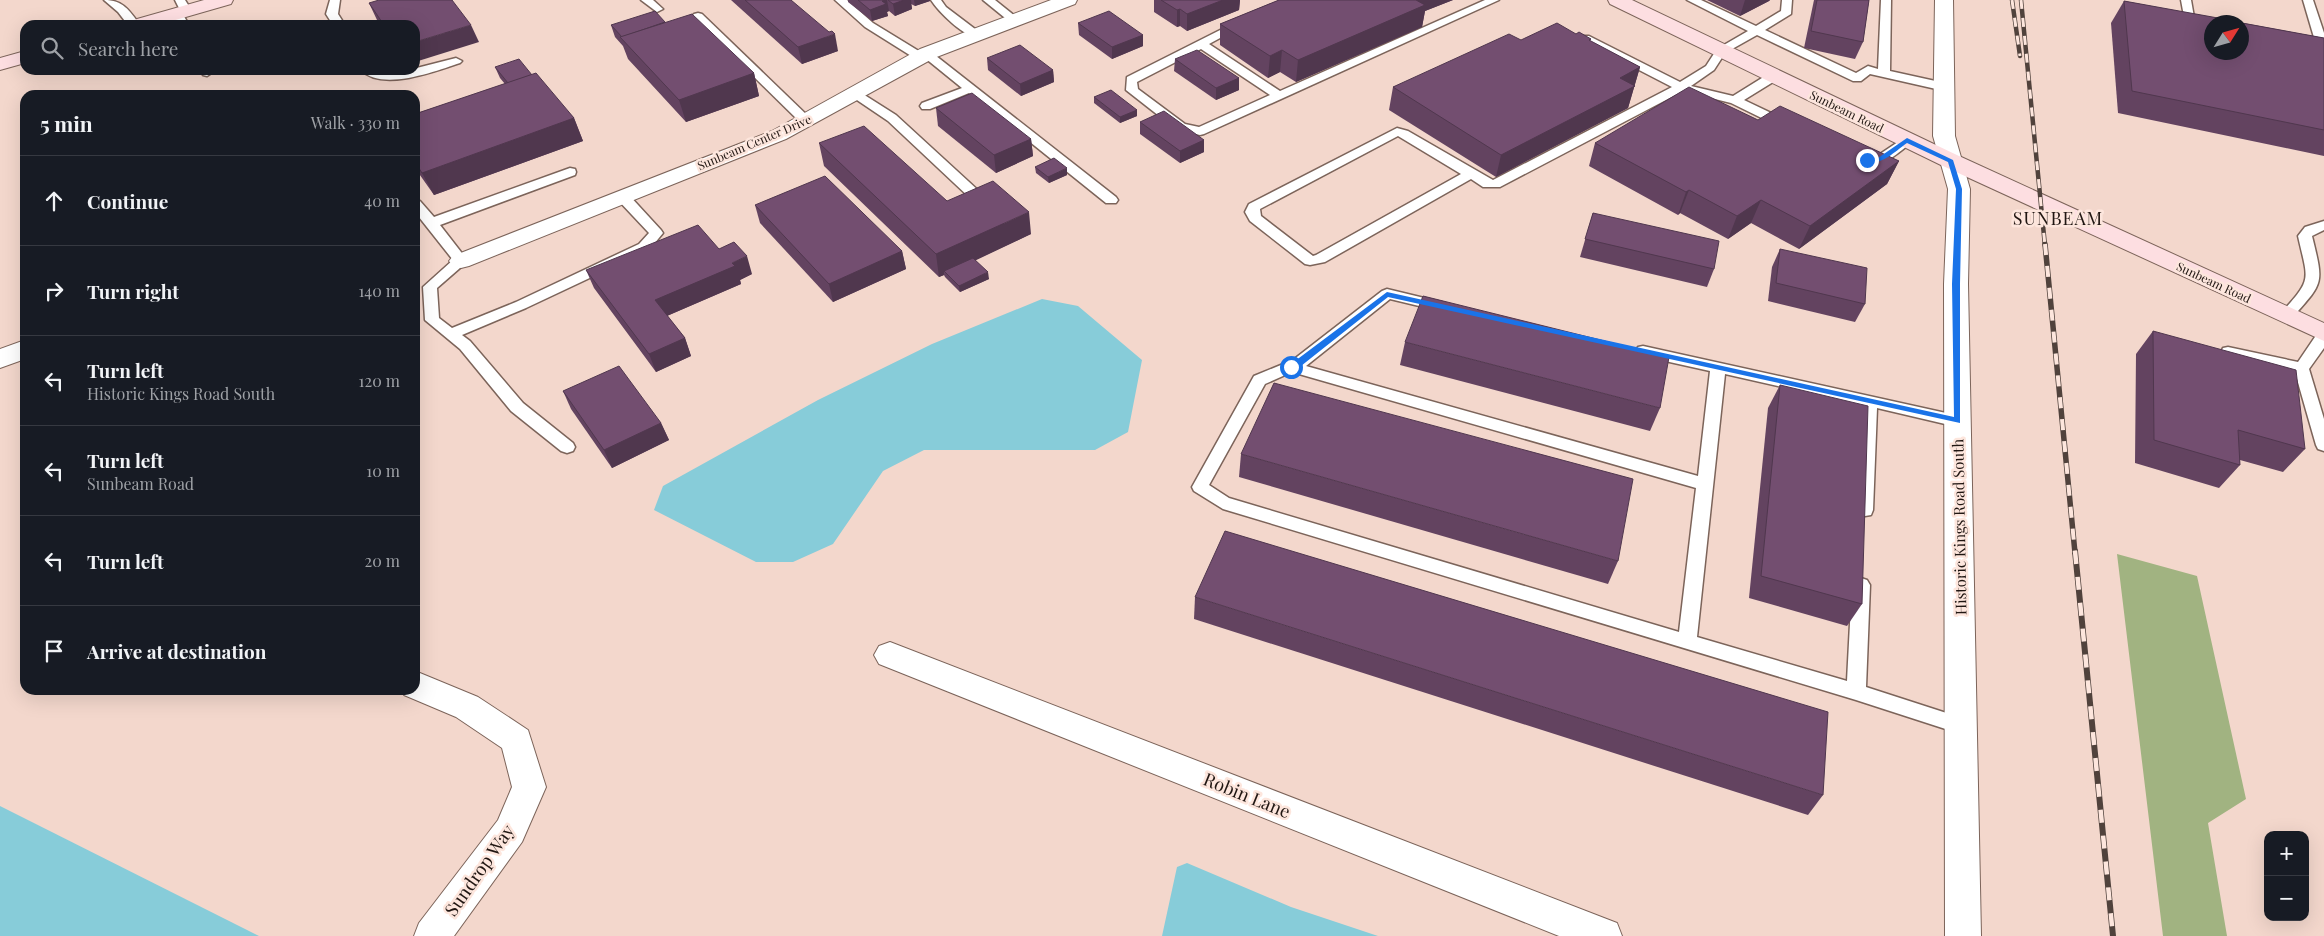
<!DOCTYPE html>
<html lang="en">
<head>
<meta charset="utf-8">
<style>
	body { margin:0; font-family:"Playfair Display",serif; background:#20242c; color:#f1f3f6 }
	.controls { position:absolute; right:15px; bottom:15px; display:grid; overflow:hidden; border-radius:10px; box-shadow:0 5px 20px #0002 }
	.controls button { width:45px; height:45px; display:grid; place-items:center; padding:0; border:0; border-bottom:1px solid #363941; background:#171b24; color:#f1f3f6; font:25px sans-serif }
	.compass { position:absolute; left:2204px; top:15px; width:45px; height:45px; border-radius:50%; background:#171b24; box-shadow:0 5px 20px #0002; rotate:53deg }
	.stop { position:absolute; width:15px; height:15px; margin:-11px; border:4px solid #1a73e8; border-radius:50%; background:#fff }
	.stop.end { background:#1a73e8; border-color:#fff; box-shadow:0 1px 5px #0008 }
	.list { margin:0; padding:0; list-style:none }
	h2 { display:flex; justify-content:space-between; align-items:center; height:65px; margin:0; padding:0 20px; font-size:21px }
	h2 small { font-size:16px; font-weight:400; color:#9ea1a6 }
	.list li { display:grid; grid-template-columns:32px 1fr auto; gap:15px; align-items:center; box-sizing:border-box; height:90px; padding:0 20px; border-top:1px solid #363941 }
	.list b { display:block; font-size:19px; white-space:nowrap }
	.list p { margin:0; font-size:16px; white-space:nowrap; color:#9ea1a6 }
	.list em { font-size:16px; font-style:normal; color:#9ea1a6 }
	.icon { flex:none; width:28px; height:28px; fill:none; stroke:currentColor; stroke-width:2; stroke-linecap:round; stroke-linejoin:round }
	.map { position:relative; flex:none; width:2324px; height:936px; overflow:hidden }
	.search { position:absolute; background:#171b24; box-shadow:0 5px 20px #0002; left:20px; top:20px; width:400px; height:55px; display:flex; align-items:center; gap:12px; box-sizing:border-box; padding:0 18px; border-radius:15px; color:#9ea1a6; font-size:19px }
	.panel { position:absolute; background:#171b24; box-shadow:0 5px 20px #0002; left:20px; top:90px; width:400px; height:605px; border-radius:15px }
	.map>svg:first-child { display:block }
</style>
</head>
<body>
<div class="map">
<svg width="2324" height="936" viewBox="0 0 2324 936">
	<rect width="100%" height="100%" fill="#f3d7cc"/>
	<path fill="#a1b381" d="M2117,554L2197,576L2246,799L2208,823L2227,936H2163Z"/>
	<g fill="#87ccd9">
		<path d="M1042,299L1078,306L1142,360L1128,432L1095,450H924L883,471L833,544L793,562H756L654,510L663,486L818,400L932,344Z"/>
		<path d="M0,806L259,936H0Z"/>
		<path d="M1187,863L1291,907L1378,936H1162L1177,867Z"/>
	</g>
	<g fill="none" stroke-linecap="round" stroke-linejoin="round">
		<defs>
			<g id="lane">
				<path d="M104,0C123,0 129,10 140,25H128L118,12Z"/>
				<path d="M175,0H185L192,11L190,13H182L189,25H177L171,14L173,12H181Z"/>
				<path d="M330,0H340L338,14L345,25H333L326,14Z"/>
				<path d="M641,0H653L663,9L657,12Z"/>
				<path d="M835,0H847L873,23L922,53L927,51L931,52L1116,197L1118,200L1116,203H1106L969,93L930,109H922L920,106L922,103L962,88L925,58L916,59L865,27Z"/>
				<path d="M931,0H941L946,7L979,32L981,34L979,36C966,40 938,11 931,0Z"/>
				<path d="M983,0H995L1020,20L1014,23L1010,22Z"/>
				<path d="M1485,0H1499L1204,134L1200,135L1177,130L1126,90L1127,77L1236,22H1244L1246,24L1209,44L1280,91ZM1201,49L1270,95L1199,127L1185,124L1138,89L1137,82Z"/>
				<path d="M1687,0H1701L1756,26L1781,11L1782,0H1792L1791,14L1765,30L1856,73L1868,66L1878,69L1881,0H1891L1890,71L1949,84L1951,87L1945,91L1870,74L1861,81H1853L1757,35L1725,53L1714,70L1691,86L1733,96L1770,73H1778L1780,76L1778,79L1744,100L1790,122L1792,125L1790,128H1782L1731,103L1683,91L1500,187H1483L1471,179L1325,262L1310,265L1305,264L1250,221L1245,212L1249,204L1397,128L1408,131L1493,180L1672,87L1581,40L1579,38L1581,36H1589L1680,82L1706,66L1717,49L1748,31ZM1398,136L1461,174L1316,255L1313,256L1261,216L1260,209Z"/>
				<path d="M2181,0H2191L2195,23L2212,26V33L2186,27Z"/>
				<path d="M2303,0H2313L2324,33V54L2318,51Z"/>
				<path d="M698,13L702,14L810,118L812,121L810,124H802L694,18L692,16L694,14Z"/>
				<path d="M456,58L462,61L460,63C436,71 382,92 361,70L401,72Z"/>
				<path d="M200,70H212L213,72L207,76L203,75Z"/>
				<path d="M855,89L896,115L980,192L982,195L980,198H970L888,121L851,96L849,93Z"/>
				<path d="M1907,136L1911,137L1913,140L1911,143C1900,151 1876,175 1862,160L1863,157L1877,156Z"/>
				<path d="M570,168L575,169L576,172L575,175L440,225L468,261L437,288L439,318L452,328L516,302L639,244L649,233L617,199L615,196L617,193H627L661,230L663,233L649,250L526,308L462,335L470,341L523,403L573,443L575,447L573,451L567,453L561,451L511,411L460,349L425,320L423,287L453,260L415,212V200L420,201L434,217Z"/>
				<path d="M2324,221V230L2312,236C2324,285 2324,282 2291,319H2281L2279,316L2281,313C2313,278 2308,281 2298,236L2305,227Z"/>
				<path d="M1387,289L1445,303L1447,306L1445,309L1440,311L1390,299L1306,366L1698,476L1710,371L1638,355L1636,351L1638,347L1643,346L1964,417L1966,421L1964,425L1958,427L1877,408L1873,510L1871,515L1865,516L1859,515L1857,510L1861,405L1725,374L1697,637L1847,681L1852,585L1855,580L1861,578L1867,580L1870,585L1866,687L1968,720L1971,726L1968,732L1961,734L1856,700L1223,509L1194,491L1192,487L1254,376L1293,360L1382,291ZM1292,372L1696,488L1679,632L1229,498L1209,485L1265,384Z"/>
				<path d="M2324,330V348L2309,369L2324,419V451L2318,449L2316,445L2295,372L2228,357L2223,356L2221,352L2223,348L2228,347L2298,362L2319,331Z"/>
			</g>
			<g id="street">
				<path d="M1051,0H1077L1075,4L934,58L786,139L469,266L461,268L453,266L449,261L453,256L772,131L920,49Z"/>
				<path d="M1935,0H1953L1955,136L1970,189L1968,284L1981,936H1945L1944,284L1948,189L1933,136Z"/>
				<path d="M25,340V359L0,368V349Z"/>
				<path d="M890,642L1604,918L1617,923L1622,936H1559L879,664L874,655L879,646Z"/>
				<path d="M415,671L478,697L528,730L546,787L522,842L454,936H414L419,923L498,820L512,787L502,748L456,717L404,695L402,690H415Z"/>
			</g>
			<g id="secondary">
				<path d="M204,0H233L231,4L158,25H127L130,21Z"/>
				<path d="M1608,0H1632L1959,156L2324,323V341L1943,166L1610,4Z"/>
				<path d="M25,51V63L0,70V58Z"/>
			</g>
		</defs>
		<use href="#lane" stroke="#7c645a" stroke-width="3"/>
		<use href="#street" stroke="#7c645a" stroke-width="2"/>
		<use href="#secondary" stroke="#7c645a" stroke-width="2"/>
		<use href="#lane" fill="#fff" fill-rule="evenodd"/>
		<use href="#street" fill="#fff" fill-rule="evenodd"/>
		<use href="#secondary" fill="#fddee1" fill-rule="evenodd"/>
		<defs>
			<g id="rail-far2">
				<path d="M2012,0L2020,56"/>
				<path d="M2021,0L2045,246"/>
			</g>
			<path id="rail-far1" d="M2045,244L2075,553"/>
			<path id="rail" d="M2075,551L2113,936"/>
		</defs>
		<use href="#rail-far2" stroke="#50423c" stroke-width="4.5"/>
		<use href="#rail-far1" stroke="#50423c" stroke-width="5.5"/>
		<use href="#rail" stroke="#50423c" stroke-width="6"/>
		<use href="#rail-far2" stroke="#fde6dd" stroke-width="3" stroke-dasharray="9" stroke-linecap="butt"/>
		<use href="#rail-far1" stroke="#fde6dd" stroke-width="4" stroke-dasharray="11" stroke-linecap="butt"/>
		<use href="#rail" stroke="#fde6dd" stroke-width="4.5" stroke-dasharray="13" stroke-linecap="butt"/>
	</g>
	<g fill="#634360">
		<path d="M731,0H791L838,51L802,64Z"/>
		<path d="M848,0H930V1L915,6L911,4L912,9L895,16L889,11L887,12L888,16L872,21L848,2Z"/>
		<path d="M1154,0H1240L1239,10L1187,31L1180,26L1177,27L1154,12Z"/>
		<path d="M1279,0H1453L1425,11L1422,27L1296,82L1280,72L1268,78L1220,45V24Z"/>
		<path d="M1707,0H1770L1769,1L1740,16Z"/>
		<path d="M1814,0H1869L1863,42L1855,59L1804,48Z"/>
		<path d="M2124,1L2324,38V156L2118,113L2111,23Z"/>
		<path d="M369,3L479,42L415,25H380L377,20Z"/>
		<path d="M665,22L754,73L759,96L686,122L628,59L623,46L615,37L611,25Z"/>
		<path d="M1078,23L1143,35V46L1112,59L1079,35Z"/>
		<path d="M1576,34L1591,39L1590,41L1640,67L1628,108L1496,177L1389,110L1393,87L1521,40Z"/>
		<path d="M987,58L1053,70L1054,82L1021,96L988,70Z"/>
		<path d="M1175,59L1239,78V90L1216,100L1174,71Z"/>
		<path d="M495,67L532,75L574,118L583,141L434,195L415,168V114L505,84L500,78Z"/>
		<path d="M1094,97L1137,110V116L1120,123L1094,103Z"/>
		<path d="M936,108L1031,139L1033,156L996,173L938,126Z"/>
		<path d="M1758,120L1899,161L1887,184L1799,249L1751,223L1728,239L1680,213L1678,215L1589,166L1595,143Z"/>
		<path d="M1140,122L1204,140V152L1180,163L1140,134Z"/>
		<path d="M819,143L947,201L1031,234L975,260L989,279L960,292L945,277L944,275L939,277L824,166Z"/>
		<path d="M1035,167L1067,175L1049,183L1036,173Z"/>
		<path d="M755,205L902,251L906,269L833,302L760,223Z"/>
		<path d="M1593,213L1714,269L1707,287L1580,257Z"/>
		<path d="M1780,249L1865,304L1855,322L1768,301L1772,267Z"/>
		<path d="M586,270L752,274L740,280L741,284L667,316L685,338L691,356L656,372L594,288Z"/>
		<path d="M2153,331L2305,449L2283,472L2240,460V465L2219,488L2135,463L2136,354Z"/>
		<path d="M1405,342L1660,408L1650,431L1400,365Z"/>
		<path d="M1780,385L1862,604L1847,626L1749,598L1768,408Z"/>
		<path d="M563,391L661,423L669,440L612,468L571,409Z"/>
		<path d="M1241,454L1618,561L1608,584L1239,477Z"/>
		<path d="M1195,597L1823,795L1808,815L1194,619Z"/>
	</g>
	<g fill="#50374e">
		<path d="M887,0L889,11L887,12L888,16L872,21L870,10L882,1Z"/>
		<path d="M904,0H911L912,9L895,16L893,4Z"/>
		<path d="M914,0H930V1L915,6Z"/>
		<path d="M1223,0H1240L1239,10L1187,31V14Z"/>
		<path d="M1409,0H1453L1425,11L1422,27L1296,82L1298,60Z"/>
		<path d="M1745,0H1770L1769,1L1740,16Z"/>
		<path d="M1180,9V26L1177,27V10Z"/>
		<path d="M471,25L479,42L415,62V42Z"/>
		<path d="M835,34L838,51L802,64L798,47Z"/>
		<path d="M1143,35V46L1112,59V47Z"/>
		<path d="M1282,50L1280,72L1268,78L1270,56Z"/>
		<path d="M1640,67L1628,108L1496,177L1501,155L1620,78Z"/>
		<path d="M1053,70L1054,82L1021,96L1020,84Z"/>
		<path d="M754,73L759,96L686,122L679,100Z"/>
		<path d="M1239,78V90L1216,100V88Z"/>
		<path d="M1137,110V116L1120,123V117Z"/>
		<path d="M574,118L583,141L434,195L422,173Z"/>
		<path d="M1031,139L1033,156L996,173L994,155Z"/>
		<path d="M1204,140V152L1180,163V151Z"/>
		<path d="M1899,161L1887,184L1799,249L1810,226Z"/>
		<path d="M1067,168V175L1049,183L1048,177Z"/>
		<path d="M1689,190L1680,213L1678,215L1686,192Z"/>
		<path d="M1761,200L1751,223L1728,239L1737,216Z"/>
		<path d="M1029,212L1031,234L947,274L944,271V275L939,277L936,254Z"/>
		<path d="M902,251L906,269L833,302L829,284Z"/>
		<path d="M747,256L752,274L740,280L741,284L662,318L655,300L732,263Z"/>
		<path d="M988,272L989,279L960,292L959,286Z"/>
		<path d="M685,338L691,356L656,372L649,354Z"/>
		<path d="M661,423L669,440L612,468L604,450Z"/>
	</g>
	<g fill="#734e70" stroke="#50374e">
		<path d="M379,0H452L471,25L415,42V25H384L369,3Z"/>
		<path d="M745,0H791L829,32L832,31L835,34L798,47Z"/>
		<path d="M858,0H887L882,1L886,4L870,10Z"/>
		<path d="M888,0H904L893,4Z"/>
		<path d="M1161,0H1223L1187,14L1180,9L1177,10Z"/>
		<path d="M1279,0H1416L1425,5L1298,60L1282,50L1270,56L1220,24Z"/>
		<path d="M1817,0H1869L1863,42L1811,31Z"/>
		<path d="M2124,1L2240,22H2212V52H2242V23L2324,38V130L2132,91Z"/>
		<path d="M655,11L665,22L622,37L611,25Z"/>
		<path d="M1109,11L1143,35L1112,47L1078,23Z"/>
		<path d="M692,14L754,73L679,100L620,37Z"/>
		<path d="M1557,23L1576,34L1579,32L1591,39L1589,40L1640,67L1620,78L1635,86L1501,155L1393,87L1509,34L1521,40Z"/>
		<path d="M1020,45L1053,70L1020,84L987,58Z"/>
		<path d="M1197,50L1239,78L1216,88L1175,59Z"/>
		<path d="M519,59L532,75L508,83L495,67Z"/>
		<path d="M536,73L574,118L422,173L415,162V114Z"/>
		<path d="M1689,87L1758,120L1780,106L1899,161L1810,226L1761,200L1737,216L1689,190L1686,192L1595,143Z"/>
		<path d="M1111,90L1137,110L1120,117L1094,97Z"/>
		<path d="M972,93L1031,139L994,155L936,108Z"/>
		<path d="M1164,111L1204,140L1180,151L1140,122Z"/>
		<path d="M864,126L947,201L993,181L1029,212L936,254L819,143Z"/>
		<path d="M1054,158L1067,168L1048,177L1035,167Z"/>
		<path d="M825,176L902,251L829,284L755,205Z"/>
		<path d="M1593,213L1719,241L1714,269L1585,239Z"/>
		<path d="M698,225L719,249L734,242L747,256L732,263L735,266L655,300L685,338L649,354L586,270Z"/>
		<path d="M1780,249L1867,268L1865,304L1776,283Z"/>
		<path d="M973,258L988,272L959,286L944,271Z"/>
		<path d="M1423,296L1669,357L1660,408L1405,342Z"/>
		<path d="M2153,331L2296,370L2305,449L2238,430L2240,465L2154,440Z"/>
		<path d="M619,366L661,423L604,450L563,391Z"/>
		<path d="M1274,383L1633,479L1618,561L1241,454Z"/>
		<path d="M1780,385L1868,406L1862,604L1761,576Z"/>
		<path d="M1225,531L1828,712L1823,795L1195,597Z"/>
	</g>
	<path fill="#1a73e8" d="M1907,138L1953,160L1962,189L1960,284V423L1388,297L1301,366L1291,369L1287,367L1387,292L1954,417L1952,284L1956,189L1948,162L1907,143C1895,151 1879,169 1863,160L1878,158Z"/>
	<g text-anchor="middle" dominant-baseline="central" stroke-width="5" stroke-linejoin="round" paint-order="stroke">
		<g font-size="12" fill="#201612" stroke="#fde6dd">
			<text transform="translate(1847 111) rotate(26)">Sunbeam Road</text>
			<text transform="translate(754 142) rotate(-23)">Sunbeam Center Drive</text>
			<text transform="translate(2214 282) rotate(25)">Sunbeam Road</text>
		</g>
		<g font-size="15" fill="#201612" stroke="#fde6dd">
			<text transform="translate(1959 527) rotate(-91)">Historic Kings Road South</text>
		</g>
		<g font-size="18" letter-spacing="1" fill="#201612" stroke="#fde6dd">
			<text x="2058" y="218">SUNBEAM</text>
		</g>
		<g font-size="18" fill="#201612" stroke="#fde6dd">
			<text transform="translate(1247 795) rotate(22)">Robin Lane</text>
			<text transform="translate(479 870) rotate(-55)">Sundrop Way</text>
		</g>
	</g>
</svg>
<div class="controls">
<button>+</button>
<button>−</button>
</div>
<svg class="compass" viewBox="-18 -18 36 36"><path d="M0-13l5 13h-10z" fill="#e53935"/><path d="M0 13l5-13h-10z" fill="#9ea1a6"/></svg>
<div class="stop" style="left:1291px;top:367px"></div>
<div class="stop end" style="left:1867px;top:160px"></div>
<div class="search"><svg class="icon" aria-label="search" viewBox="0 0 24 24"><circle cx="10" cy="10" r="6"/><path d="M15 15l6 6"/></svg>Search here</div>
<section class="panel">
<h2>5 min<small>Walk · 330 m</small></h2>
<ul class="list">
<li><svg class="icon" aria-label="ahead" viewBox="0 0 24 24"><path d="M12 20V5M6 11l6-6 6 6"/></svg><div><b>Continue</b></div><em>40 m</em></li>
<li><svg class="icon" aria-label="right" viewBox="0 0 24 24"><path d="M7 20v-9h11M14 6l5 5-5 5"/></svg><div><b>Turn right</b></div><em>140 m</em></li>
<li><svg class="icon" aria-label="left" viewBox="0 0 24 24"><path d="M17 20v-9H6M10 6l-5 5 5 5"/></svg><div><b>Turn left</b><p>Historic Kings Road South</p></div><em>120 m</em></li>
<li><svg class="icon" aria-label="left" viewBox="0 0 24 24"><path d="M17 20v-9H6M10 6l-5 5 5 5"/></svg><div><b>Turn left</b><p>Sunbeam Road</p></div><em>10 m</em></li>
<li><svg class="icon" aria-label="left" viewBox="0 0 24 24"><path d="M17 20v-9H6M10 6l-5 5 5 5"/></svg><div><b>Turn left</b></div><em>20 m</em></li>
<li><svg class="icon" aria-label="arrive" viewBox="0 0 24 24"><path d="M6 21V4h12l-3 4 3 4H6"/></svg><div><b>Arrive at destination</b></div></li>
</ul>
</section>
</div>
</body>
</html>
